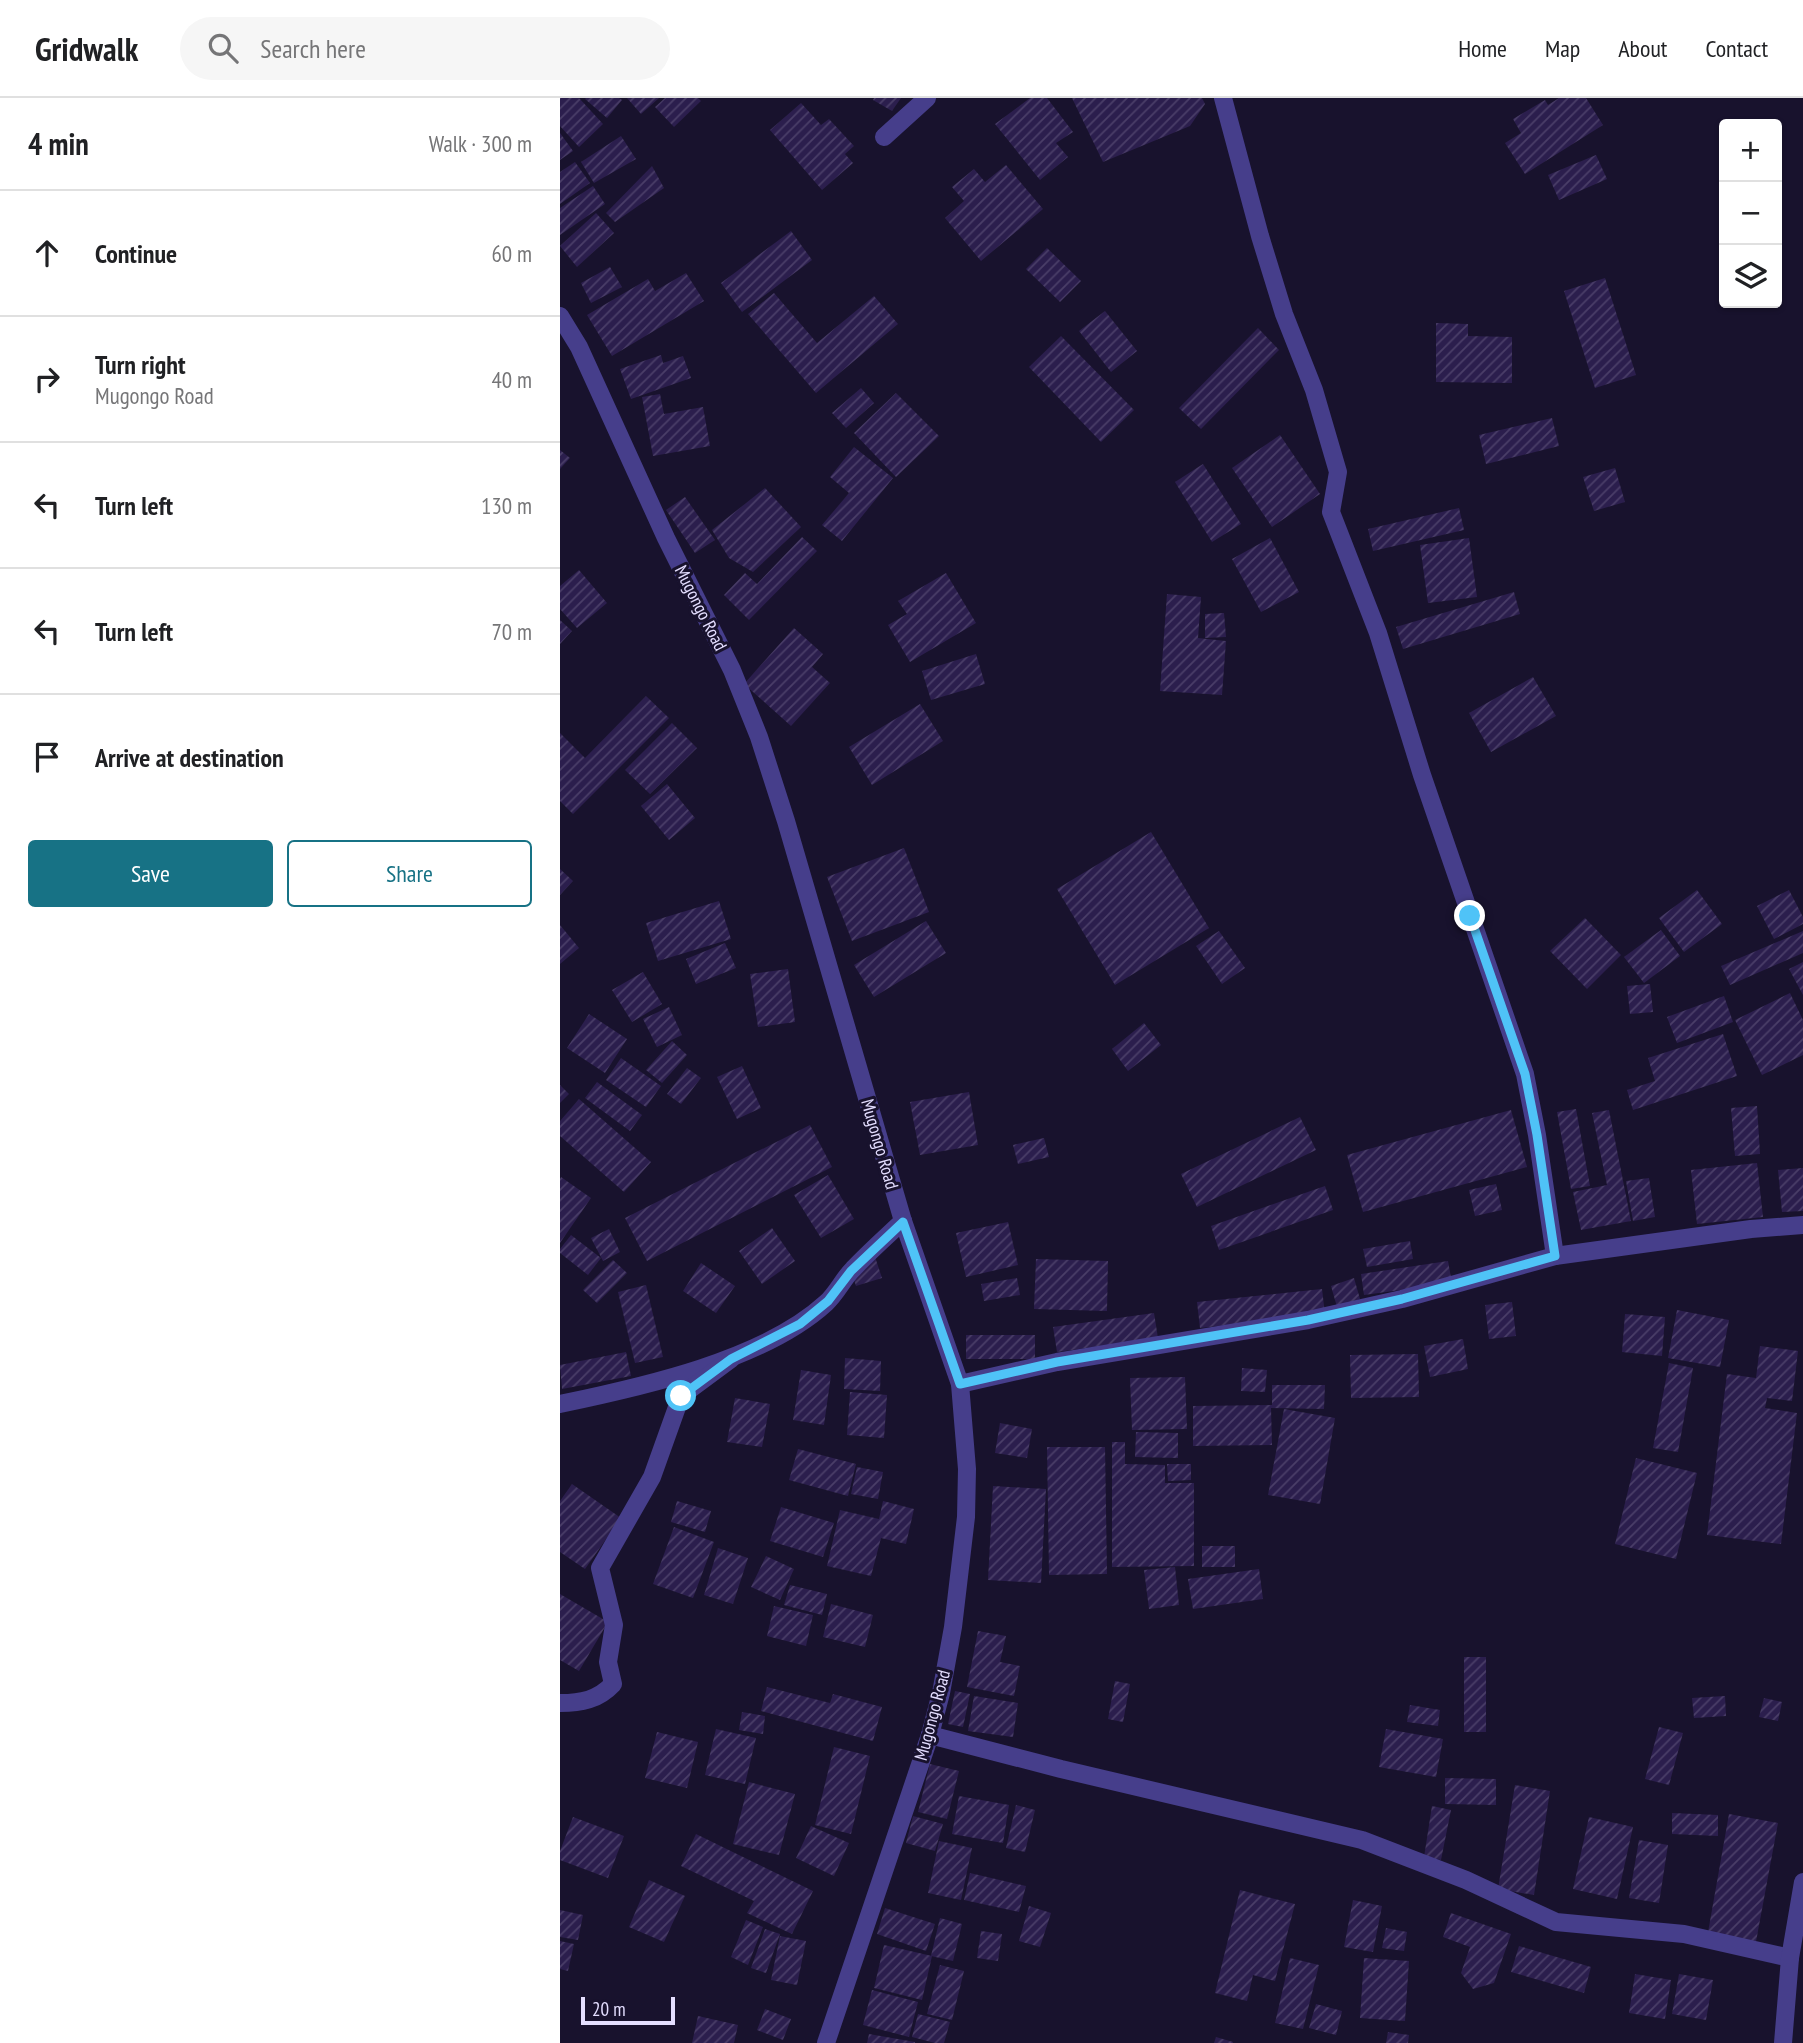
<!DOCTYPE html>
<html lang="en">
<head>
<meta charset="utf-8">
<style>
	body { margin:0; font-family:"PT Sans Narrow",sans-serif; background:#f6f6f6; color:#202124 }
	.controls { position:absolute; right:21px; top:21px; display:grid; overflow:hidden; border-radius:7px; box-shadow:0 2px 5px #0004 }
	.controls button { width:63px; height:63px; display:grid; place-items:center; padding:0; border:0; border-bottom:2px solid #e0e0e0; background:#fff; color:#202124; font:35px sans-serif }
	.scale { position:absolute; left:21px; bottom:18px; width:94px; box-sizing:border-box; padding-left:7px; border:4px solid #e4deff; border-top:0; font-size:19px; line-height:24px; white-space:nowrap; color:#e4deff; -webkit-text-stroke:5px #18122d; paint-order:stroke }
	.stop { position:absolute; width:21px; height:21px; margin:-16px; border:5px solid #4fc3f7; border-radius:50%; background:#fff }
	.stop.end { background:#4fc3f7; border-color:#fff; box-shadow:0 2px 7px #0008 }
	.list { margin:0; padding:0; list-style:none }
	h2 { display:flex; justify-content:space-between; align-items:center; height:91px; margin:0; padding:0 28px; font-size:30px }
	h2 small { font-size:23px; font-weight:400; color:#757577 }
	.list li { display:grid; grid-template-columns:46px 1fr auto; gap:21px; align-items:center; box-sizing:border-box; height:126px; padding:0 28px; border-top:2px solid #e0e0e0 }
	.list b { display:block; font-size:26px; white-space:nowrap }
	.list p { margin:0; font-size:23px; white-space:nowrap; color:#757577 }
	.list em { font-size:23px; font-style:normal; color:#757577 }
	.actions { display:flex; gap:14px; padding:21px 28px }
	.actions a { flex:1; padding:16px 0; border:2px solid #177285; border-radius:7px; text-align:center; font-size:24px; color:#177285 }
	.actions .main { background:#177285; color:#fff }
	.icon { flex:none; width:38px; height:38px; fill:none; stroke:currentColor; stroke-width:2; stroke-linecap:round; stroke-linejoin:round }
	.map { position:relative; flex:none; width:1243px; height:1945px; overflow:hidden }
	header { display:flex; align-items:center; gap:42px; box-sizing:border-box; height:98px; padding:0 35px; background:#fff; border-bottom:2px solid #e0e0e0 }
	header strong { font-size:33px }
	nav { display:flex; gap:38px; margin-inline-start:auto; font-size:24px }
	.search { width:490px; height:63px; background:#f6f6f6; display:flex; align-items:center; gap:18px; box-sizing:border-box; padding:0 24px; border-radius:38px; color:#757577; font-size:26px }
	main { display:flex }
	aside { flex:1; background:#fff }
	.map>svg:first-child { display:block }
</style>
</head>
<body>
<header>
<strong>Gridwalk</strong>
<div class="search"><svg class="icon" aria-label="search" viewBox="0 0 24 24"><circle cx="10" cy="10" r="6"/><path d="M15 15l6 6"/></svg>Search here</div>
<nav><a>Home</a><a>Map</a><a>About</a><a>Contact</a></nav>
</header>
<main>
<aside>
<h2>4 min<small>Walk · 300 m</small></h2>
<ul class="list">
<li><svg class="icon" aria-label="ahead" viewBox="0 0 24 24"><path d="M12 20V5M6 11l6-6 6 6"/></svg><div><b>Continue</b></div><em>60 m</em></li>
<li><svg class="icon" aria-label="right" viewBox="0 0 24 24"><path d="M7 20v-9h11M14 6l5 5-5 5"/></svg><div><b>Turn right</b><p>Mugongo Road</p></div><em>40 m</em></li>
<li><svg class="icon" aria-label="left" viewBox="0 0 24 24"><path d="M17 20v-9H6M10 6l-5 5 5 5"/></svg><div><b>Turn left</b></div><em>130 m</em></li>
<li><svg class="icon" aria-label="left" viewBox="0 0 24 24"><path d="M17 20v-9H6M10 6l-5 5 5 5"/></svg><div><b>Turn left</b></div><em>70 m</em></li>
<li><svg class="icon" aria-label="arrive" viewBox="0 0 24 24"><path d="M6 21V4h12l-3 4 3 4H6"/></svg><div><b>Arrive at destination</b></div></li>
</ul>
<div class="actions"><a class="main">Save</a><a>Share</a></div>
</aside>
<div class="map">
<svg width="1243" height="1945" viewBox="0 0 1243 1945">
	<defs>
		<pattern id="building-hatch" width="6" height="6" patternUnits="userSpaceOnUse" patternTransform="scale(1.75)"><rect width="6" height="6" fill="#2b1e4d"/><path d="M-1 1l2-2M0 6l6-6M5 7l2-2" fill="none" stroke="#4a3e68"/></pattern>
	</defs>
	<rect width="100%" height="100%" fill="#18122d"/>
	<g fill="url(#building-hatch)">
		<path d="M0,0H19L43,26L19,49L0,28Z"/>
		<path d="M26,0H59L62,2L47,20L25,1Z"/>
		<path d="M67,0H99L81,16Z"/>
		<path d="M105,0H138L141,3L114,29L95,9Z"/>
		<path d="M314,0H341L332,13L313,2Z"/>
		<path d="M470,0H487L513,34L496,45L508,59L480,82L435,26Z"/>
		<path d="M512,0H642L645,6L630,28L543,64Z"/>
		<path d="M999,0H1026L1043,27L965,76L945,45L961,35L953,21L985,2L988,7Z"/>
		<path d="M241,5L261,27L269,21L294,48L285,56L293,65L262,92L210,32Z"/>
		<path d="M0,35L13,53L0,62Z"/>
		<path d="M61,38L76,61L34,85L21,64Z"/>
		<path d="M1036,57L1047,81L999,102L988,77Z"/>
		<path d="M15,64L30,85L0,106V74Z"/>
		<path d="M446,67L483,111L421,163L385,120L404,103L392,89L414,71L425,84Z"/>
		<path d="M92,68L104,90L55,124L46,115Z"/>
		<path d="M33,88L45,106L0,137V110Z"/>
		<path d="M36,115L54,135L17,169L0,148Z"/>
		<path d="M231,133L252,162L182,214L161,185Z"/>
		<path d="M487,150L521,183L500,204L466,171Z"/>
		<path d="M50,169L62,189L31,205L21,185Z"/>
		<path d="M126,175L144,203L52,258L27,217L88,181L95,193Z"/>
		<path d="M1045,180L1076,277L1035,290L1004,193Z"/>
		<path d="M214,195L257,245L314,198L338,226L256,295L188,216Z"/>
		<path d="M545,213L577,253L551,274L519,233Z"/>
		<path d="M876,225L908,226V238L952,239V285L876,284Z"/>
		<path d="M698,230L719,252L641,331L619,310Z"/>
		<path d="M501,238L574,312L541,344L469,269Z"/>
		<path d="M101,257L103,265L123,258L131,280L71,301L60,271Z"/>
		<path d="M301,290L314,305L286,330L272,315Z"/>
		<path d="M336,295L379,338L336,379L294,335Z"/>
		<path d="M100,296L104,316L143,309L150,348L93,358L82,299Z"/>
		<path d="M992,320L999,348L926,366L919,337Z"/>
		<path d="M720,337L760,396L712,429L672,370Z"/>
		<path d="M294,349L333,380L282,443L262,427L289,395L270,379Z"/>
		<path d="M0,352L10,360L0,371Z"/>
		<path d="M643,366L681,426L652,444L615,384Z"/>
		<path d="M1055,370L1065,404L1034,413L1023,379Z"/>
		<path d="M205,390L241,429L193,474L169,460L152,432Z"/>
		<path d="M125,399L155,442L135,455L106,412Z"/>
		<path d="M899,410L904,432L813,453L808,431Z"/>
		<path d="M242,439L257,453L189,522L164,497L185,475L197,486Z"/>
		<path d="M710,440L739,494L701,514L672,461Z"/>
		<path d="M909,440L917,499L868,505L860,447Z"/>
		<path d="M19,472L47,505L17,530L0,511V488Z"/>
		<path d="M386,475L416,525L350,564L328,527L347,516L338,503Z"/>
		<path d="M954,494L960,516L843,551L836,529Z"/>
		<path d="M607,496L641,499L638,540L666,543L662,597L600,593Z"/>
		<path d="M664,515L666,539L645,540V516Z"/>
		<path d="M0,522L12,533L0,546Z"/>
		<path d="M234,530L263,556L252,569L270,585L231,628L184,586Z"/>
		<path d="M416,556L425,586L371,602L362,573Z"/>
		<path d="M973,579L996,618L931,654L909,615Z"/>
		<path d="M86,598L109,620L13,716L0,703V635L25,660Z"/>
		<path d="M360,606L383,643L312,687L289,649Z"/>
		<path d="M112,625L137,650L90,696L65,672Z"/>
		<path d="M107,686L135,720L109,742L81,708Z"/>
		<path d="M591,734L649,830L555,887L497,791Z"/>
		<path d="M344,750L369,814L292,843L267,779Z"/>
		<path d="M0,771L13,783L0,797Z"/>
		<path d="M1137,792L1162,826L1124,854L1099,820Z"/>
		<path d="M1229,792L1243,819V826L1214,841L1197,808Z"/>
		<path d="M159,803L171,841L98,863L86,825Z"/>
		<path d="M1025,820L1061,857L1027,891L990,853Z"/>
		<path d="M366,823L386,855L314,899L294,867Z"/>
		<path d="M0,827L19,850L0,866Z"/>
		<path d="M1101,832L1120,858L1084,885L1064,859Z"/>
		<path d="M659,833L685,870L662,886L636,848Z"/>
		<path d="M1243,833V855L1170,887L1161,868Z"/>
		<path d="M165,845L176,870L136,886L126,861Z"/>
		<path d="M1243,864V897L1229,871Z"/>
		<path d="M228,871L235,924L198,929L190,876Z"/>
		<path d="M83,874L102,906L72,924L52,892Z"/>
		<path d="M1090,886L1093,914L1070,916L1067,888Z"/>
		<path d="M1230,895L1243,922V957L1202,977L1175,922Z"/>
		<path d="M1164,898L1173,924L1117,945L1107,919Z"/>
		<path d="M109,909L122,937L97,949L83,921Z"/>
		<path d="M29,916L67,941L45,975L7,950Z"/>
		<path d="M584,925L601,947L568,973L552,951Z"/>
		<path d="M1163,936L1177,978L1073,1012L1067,992L1095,983L1088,960Z"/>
		<path d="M112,943L127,957L102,985L86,972Z"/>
		<path d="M61,960L101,988L86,1009L46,982Z"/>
		<path d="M182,968L201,1010L177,1021L157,979Z"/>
		<path d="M127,970L141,980L121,1006L107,996Z"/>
		<path d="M37,984L82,1017L70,1033L25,1000Z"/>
		<path d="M0,987L9,996L0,1005Z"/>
		<path d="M409,994L418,1047L360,1057L350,1004Z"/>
		<path d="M19,1001L91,1064L64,1094L0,1038V1023Z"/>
		<path d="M1197,1008L1200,1056L1175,1058L1171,1010Z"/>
		<path d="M1016,1011L1030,1088L1011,1091L997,1014Z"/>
		<path d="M951,1012L967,1069L803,1114L787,1057Z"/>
		<path d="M1049,1012L1071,1123L1021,1132L1013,1094L1047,1087L1032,1015Z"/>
		<path d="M740,1019L756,1052L637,1109L621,1076Z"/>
		<path d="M250,1027L272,1069L87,1163L65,1120Z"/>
		<path d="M484,1040L489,1059L458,1066L453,1047Z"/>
		<path d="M1197,1065L1203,1119L1137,1126L1131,1072Z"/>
		<path d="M1243,1070V1113L1222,1114L1218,1072Z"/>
		<path d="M268,1077L294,1121L261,1140L234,1097Z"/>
		<path d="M1,1079L31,1100L0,1145V1081Z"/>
		<path d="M1089,1080L1095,1119L1073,1123L1066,1083Z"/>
		<path d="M936,1086L942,1112L915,1118L909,1092Z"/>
		<path d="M765,1088L773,1112L659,1152L651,1128Z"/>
		<path d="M448,1124L458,1167L406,1179L396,1135Z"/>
		<path d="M212,1130L235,1163L202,1186L179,1153Z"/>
		<path d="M49,1131L60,1154L43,1163L31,1140Z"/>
		<path d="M11,1137L41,1160L28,1177L0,1155V1151Z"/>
		<path d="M850,1143L853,1161L807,1169L803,1151Z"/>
		<path d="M315,1159L322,1180L296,1188L289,1167Z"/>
		<path d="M476,1161L548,1163L547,1213L474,1211Z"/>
		<path d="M53,1162L67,1175L37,1205L23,1192Z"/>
		<path d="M888,1163L892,1185L804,1197L801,1176Z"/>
		<path d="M141,1165L175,1188L156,1215L123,1193Z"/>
		<path d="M457,1180L460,1197L424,1203L421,1186Z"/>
		<path d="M794,1180L800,1201L777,1209L771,1188Z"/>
		<path d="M86,1187L103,1259L75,1265L58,1194Z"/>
		<path d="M762,1191L765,1216L640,1230L637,1204Z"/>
		<path d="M952,1204L956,1238L929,1241L925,1207Z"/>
		<path d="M1117,1212L1169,1222L1160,1269L1108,1260Z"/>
		<path d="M594,1215L598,1240L497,1254L493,1229Z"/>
		<path d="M1065,1216L1105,1219L1102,1258L1062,1254Z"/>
		<rect x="406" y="1237" width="69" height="24"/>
		<path d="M903,1241L908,1271L870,1279L864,1248Z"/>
		<path d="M1200,1248L1238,1253L1232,1303L1207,1300L1205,1310L1237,1315L1221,1446L1147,1437L1167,1276L1196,1280Z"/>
		<path d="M66,1254L71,1278L2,1291L0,1267Z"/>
		<path d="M858,1256L859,1299L791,1300L790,1257Z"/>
		<path d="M285,1260L321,1263L320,1293L284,1291Z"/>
		<path d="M1109,1265L1133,1270L1118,1354L1093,1350Z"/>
		<path d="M682,1270L707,1272L705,1294L681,1293Z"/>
		<path d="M241,1272L271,1277L264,1327L233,1322Z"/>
		<path d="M625,1279L627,1331L572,1332L570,1280Z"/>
		<path d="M712,1287H765L764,1311L711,1310L712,1347L633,1348V1308L712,1307Z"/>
		<path d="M290,1294L327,1297L324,1340L287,1337Z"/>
		<path d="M175,1300L210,1306L202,1349L167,1344Z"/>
		<path d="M724,1311L775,1320L760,1406L708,1397Z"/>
		<path d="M440,1325L472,1331L467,1360L435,1355Z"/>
		<path d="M576,1334L618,1335V1360L575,1359Z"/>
		<path d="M552,1344H565V1366L605,1367V1385H634V1468L552,1469Z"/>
		<path d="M487,1349H545L547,1476L489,1477Z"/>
		<path d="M238,1351L296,1366L288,1398L229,1382Z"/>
		<path d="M1076,1360L1137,1375L1116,1461L1055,1446Z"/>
		<path d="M607,1366H631V1382L608,1383Z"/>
		<path d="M297,1369L323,1374L318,1401L291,1396Z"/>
		<path d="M12,1386L61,1420L25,1471L0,1454V1403Z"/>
		<path d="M433,1388L486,1391L481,1485L428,1482Z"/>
		<path d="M117,1403L151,1413L145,1434L111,1424Z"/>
		<path d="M323,1403L354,1411L346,1446L321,1440L311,1478L267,1468L280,1412L319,1421Z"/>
		<path d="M221,1409L274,1425L263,1459L210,1443Z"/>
		<path d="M114,1429L154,1444L133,1500L93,1486Z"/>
		<rect x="642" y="1448" width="33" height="21"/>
		<path d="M158,1450L188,1460L173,1506L144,1497Z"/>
		<path d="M206,1458L234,1471L220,1502L191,1489Z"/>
		<path d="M615,1469L619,1507L589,1511L584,1472Z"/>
		<path d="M699,1471L703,1501L633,1511L628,1481Z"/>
		<path d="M230,1487L267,1496L262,1517L224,1507Z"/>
		<path d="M0,1496L48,1524L19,1573L0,1562Z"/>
		<path d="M271,1506L313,1517L305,1549L263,1539Z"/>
		<path d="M214,1508L253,1517L246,1548L207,1538Z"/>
		<path d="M418,1533L446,1538L440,1564L460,1568L454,1598L407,1589Z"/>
		<rect x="904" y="1559" width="22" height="75"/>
		<path d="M555,1583L570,1586L563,1624L548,1621Z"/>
		<path d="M207,1589L270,1605L273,1596L322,1609L313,1643L201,1613Z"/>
		<path d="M395,1593L410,1596L403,1629L388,1626Z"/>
		<path d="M414,1598L458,1605L453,1639L408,1633Z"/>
		<path d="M1165,1598L1166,1618L1134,1620L1132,1600Z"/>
		<path d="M1204,1600L1222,1604L1218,1623L1199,1619Z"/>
		<path d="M850,1607L880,1612L878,1628L847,1624Z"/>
		<path d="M182,1614L205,1618L203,1636L179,1632Z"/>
		<path d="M1099,1629L1123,1635L1109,1687L1085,1681Z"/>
		<path d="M156,1631L196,1640L185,1686L145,1677Z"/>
		<path d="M826,1631L883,1641L876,1679L819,1669Z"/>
		<path d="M97,1634L138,1644L127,1690L85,1680Z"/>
		<path d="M274,1649L310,1658L291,1736L255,1727Z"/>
		<path d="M370,1666L399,1673L387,1721L358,1714Z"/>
		<path d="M885,1680L936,1681V1707L885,1706Z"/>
		<path d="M189,1684L235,1696L219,1757L173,1746Z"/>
		<path d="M955,1687L990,1693L974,1797L938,1791Z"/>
		<path d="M399,1698L449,1707L443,1745L392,1736Z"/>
		<path d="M456,1707L475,1712L465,1754L446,1750Z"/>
		<path d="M872,1708L891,1712L881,1762L864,1759Z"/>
		<path d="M1112,1715L1158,1717V1738L1112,1736Z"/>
		<path d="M1169,1716L1218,1725L1195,1849L1147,1840Z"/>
		<path d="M353,1718L383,1726L375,1753L346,1745Z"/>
		<path d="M13,1719L64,1738L48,1780L0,1762V1753Z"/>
		<path d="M1029,1719L1073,1729L1057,1801L1013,1791Z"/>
		<path d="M251,1728L289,1745L274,1778L236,1760Z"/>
		<path d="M136,1736L253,1793L232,1836L187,1815L194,1803L121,1768Z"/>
		<path d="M1079,1742L1108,1747L1099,1805L1069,1800Z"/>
		<path d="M379,1743L412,1750L401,1802L368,1795Z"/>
		<path d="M410,1775L466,1788L459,1814L404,1802Z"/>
		<path d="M89,1782L125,1798L104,1844L69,1829Z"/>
		<path d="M680,1792L735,1806L715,1883L693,1877L687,1903L655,1895Z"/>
		<path d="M793,1802L822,1808L813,1854L784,1849Z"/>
		<path d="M469,1808L491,1815L480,1849L459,1843Z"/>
		<path d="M325,1810L375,1826L366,1853L317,1836Z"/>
		<path d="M0,1812L23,1817L18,1842L0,1839Z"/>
		<path d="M891,1815L951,1836L934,1885L913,1891L901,1875L910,1849L883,1839Z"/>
		<path d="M380,1820L402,1826L393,1863L371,1858Z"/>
		<path d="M186,1822L203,1829L188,1867L171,1859Z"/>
		<path d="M826,1830L847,1834L844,1853L822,1850Z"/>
		<path d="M205,1831L220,1836L206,1875L191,1870Z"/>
		<path d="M421,1833L442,1836L438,1863L417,1860Z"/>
		<path d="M220,1838L246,1843L237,1887L211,1882Z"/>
		<path d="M0,1843L14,1846L8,1873L0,1871Z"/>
		<path d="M324,1847L372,1858L362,1902L314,1890Z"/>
		<path d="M959,1848L1031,1869L1024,1895L951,1874Z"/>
		<path d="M730,1860L759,1867L743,1931L715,1925Z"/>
		<path d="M804,1860L849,1863L845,1923L800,1920Z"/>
		<path d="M380,1867L404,1873L392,1922L367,1916Z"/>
		<path d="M1075,1876L1111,1882L1105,1921L1069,1915Z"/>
		<path d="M1119,1876L1153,1882L1146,1922L1112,1916Z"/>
		<path d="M312,1892L358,1904L349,1939L303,1927Z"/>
		<path d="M756,1906L782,1913L776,1937L749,1930Z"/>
		<path d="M205,1911L231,1921L223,1942L197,1932Z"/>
		<path d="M358,1916L390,1924L384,1945H375L352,1939Z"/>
		<path d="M138,1918L178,1927L174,1945H132Z"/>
		<path d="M828,1934L849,1937L848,1945H826Z"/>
		<path d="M309,1936L355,1944V1945H307Z"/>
		<path d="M656,1939L673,1944V1945H654Z"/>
	</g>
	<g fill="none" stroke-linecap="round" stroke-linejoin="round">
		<g stroke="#463e8b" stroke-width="18">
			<path d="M663,0L700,138L724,216L754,292L778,374L771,414L818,535L862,677L965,976L977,1037L995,1158"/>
			<path d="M324,39L367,0"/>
			<path d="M400,1286L497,1264L748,1222L842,1201L995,1158L1191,1131L1243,1127"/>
			<path d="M0,1306C82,1289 204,1262 266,1205C277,1195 283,1181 293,1171C308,1155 326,1139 343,1123"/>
			<path d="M0,1605C21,1605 38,1602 53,1586L48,1564L54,1527L40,1470L92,1379L121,1298L171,1261"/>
			<path d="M370,1637L501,1671L802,1742L906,1782L996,1824L1124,1836L1230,1860"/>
			<path d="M1223,1945L1230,1860L1243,1784"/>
		</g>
		<path stroke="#463e8b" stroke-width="18" d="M0,218L19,249L106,440L172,572L199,639L226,723L343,1123L400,1286L407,1371L406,1419L393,1529L381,1595L370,1637L266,1945"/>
	</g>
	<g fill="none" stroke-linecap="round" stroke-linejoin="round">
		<path stroke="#4fc3f7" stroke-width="9" d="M121,1298L171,1261L240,1226L268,1203L291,1173L343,1124L400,1286L497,1264L748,1222L842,1201L995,1158L977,1037L965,976L910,818"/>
	</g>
	<g text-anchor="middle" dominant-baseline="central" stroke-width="6" stroke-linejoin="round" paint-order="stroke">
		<g font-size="18" fill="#e4deff" stroke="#18122d">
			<text transform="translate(141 510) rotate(63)">Mugongo Road</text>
			<text transform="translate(320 1046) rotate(74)">Mugongo Road</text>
			<text transform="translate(372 1617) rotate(-75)">Mugongo Road</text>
		</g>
	</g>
</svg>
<div class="controls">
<button>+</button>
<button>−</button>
<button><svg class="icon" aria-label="layers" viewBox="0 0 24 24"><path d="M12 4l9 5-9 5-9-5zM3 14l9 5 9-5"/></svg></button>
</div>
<div class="scale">20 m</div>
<div class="stop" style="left:121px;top:1298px"></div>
<div class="stop end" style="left:910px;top:818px"></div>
</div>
</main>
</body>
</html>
